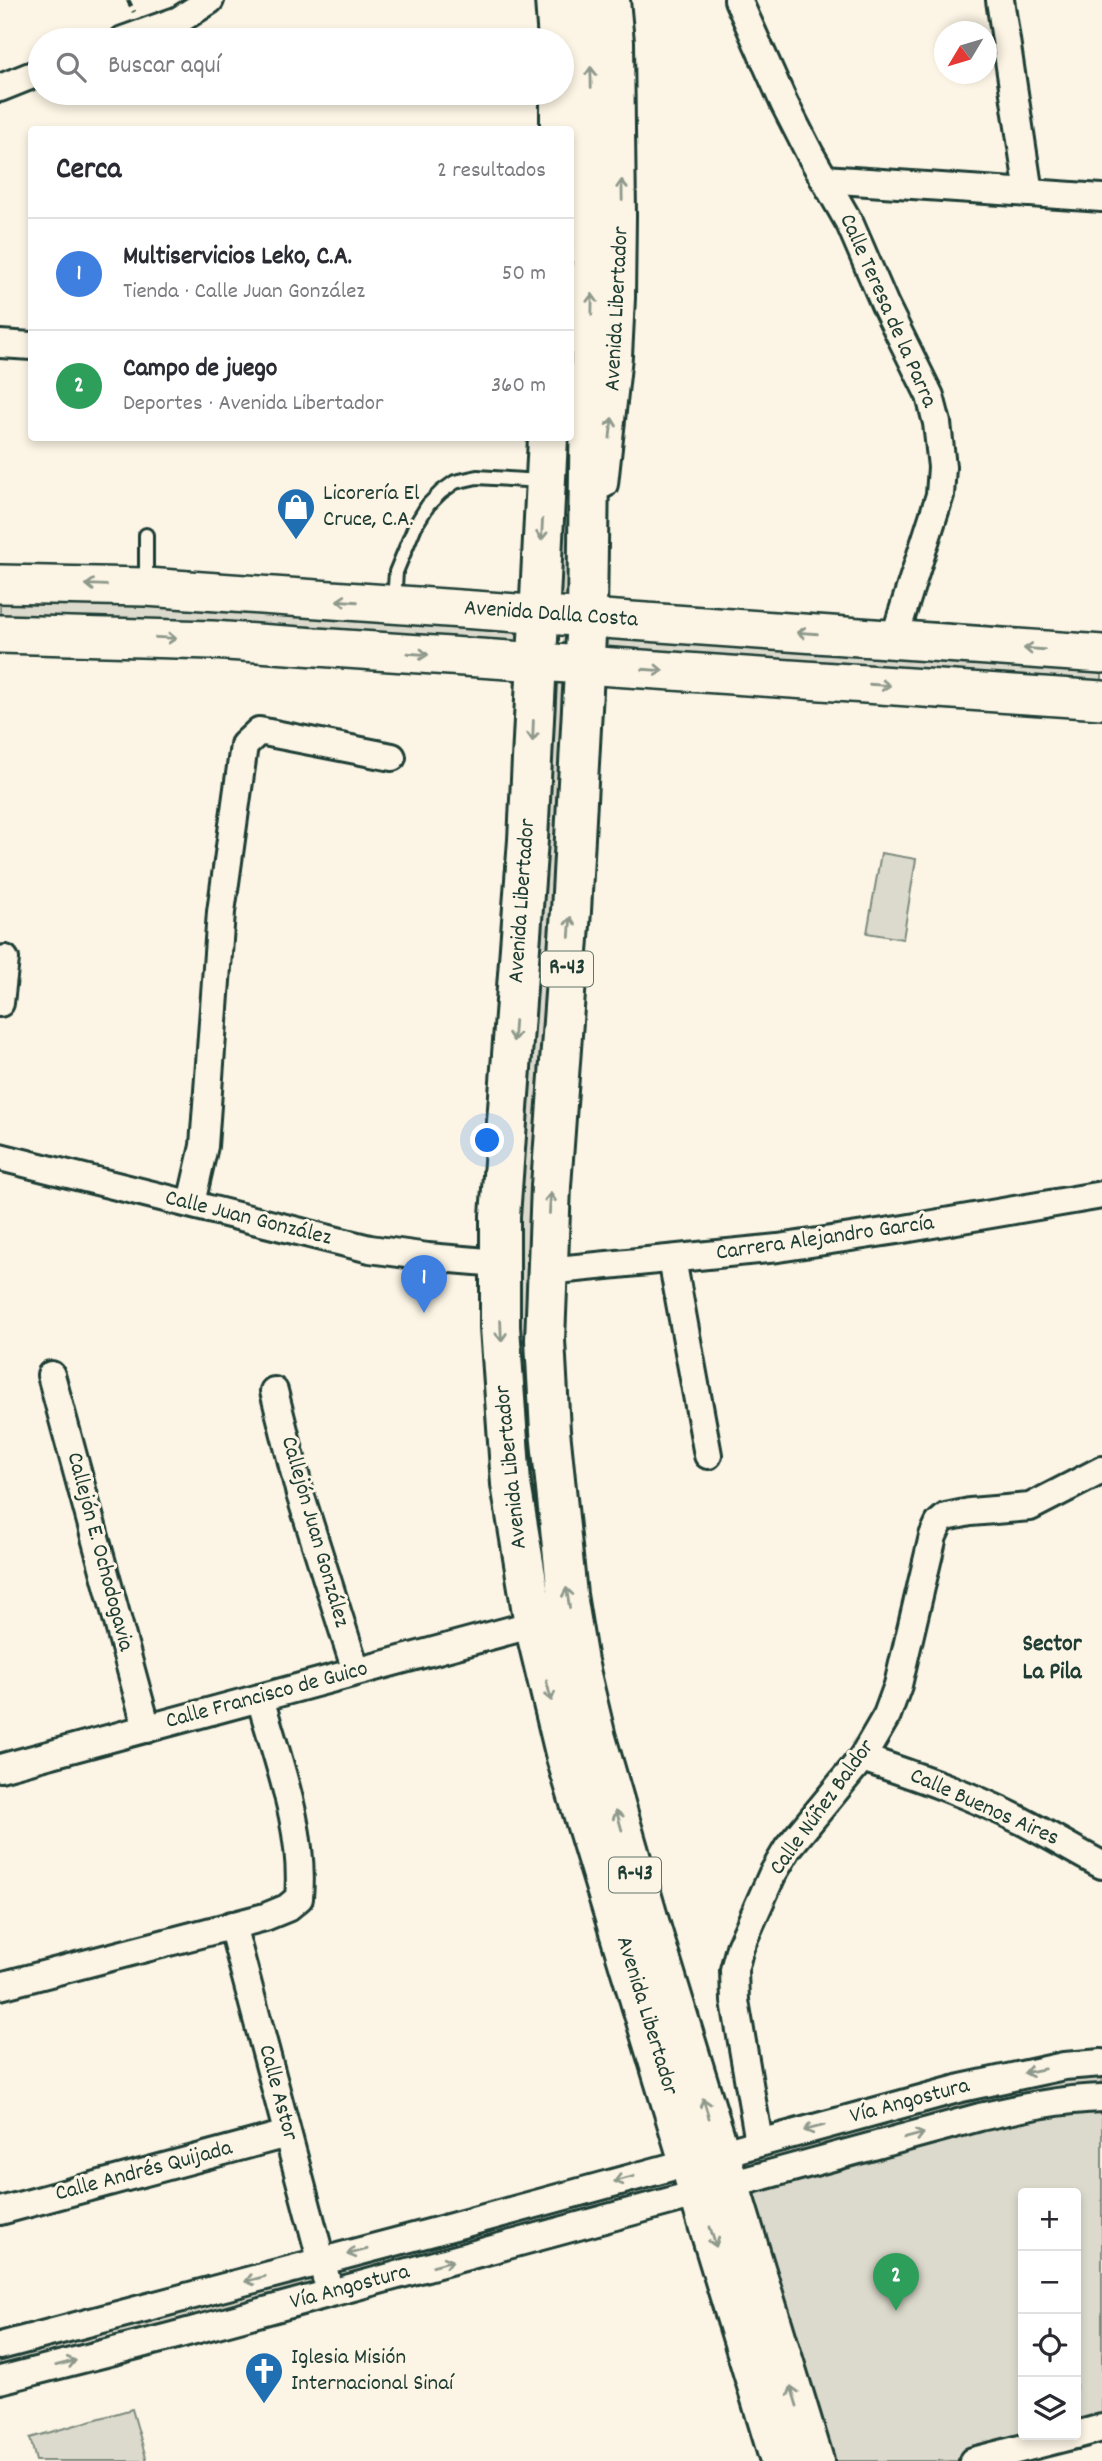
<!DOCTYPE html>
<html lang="es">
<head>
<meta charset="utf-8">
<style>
	body { margin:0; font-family:Dekko,sans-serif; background:#f7f7f7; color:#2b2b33 }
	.controls { position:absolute; right:21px; bottom:21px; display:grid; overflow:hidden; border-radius:7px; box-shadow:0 4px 10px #0003 }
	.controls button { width:63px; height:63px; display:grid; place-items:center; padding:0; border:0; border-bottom:2px solid #e1e1e2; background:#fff; color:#2b2b33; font:35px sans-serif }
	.compass { position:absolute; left:934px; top:21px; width:63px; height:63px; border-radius:50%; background:#fff; box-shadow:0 4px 10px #0003; rotate:232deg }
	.you { position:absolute; left:488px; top:1141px; width:24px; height:24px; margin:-18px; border:5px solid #fff; border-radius:50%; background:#1a73e8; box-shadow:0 0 0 10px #1a73e833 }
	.badge { display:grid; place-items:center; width:46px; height:46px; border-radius:50%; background:#1f6fb2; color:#fff; font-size:23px; font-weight:700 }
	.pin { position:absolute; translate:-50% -58px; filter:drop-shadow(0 2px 4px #0008) }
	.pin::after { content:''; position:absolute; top:37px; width:24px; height:21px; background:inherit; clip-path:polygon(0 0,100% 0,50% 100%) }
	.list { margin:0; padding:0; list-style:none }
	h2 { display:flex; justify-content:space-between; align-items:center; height:91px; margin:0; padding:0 28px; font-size:30px }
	h2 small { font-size:23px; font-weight:400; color:#7c7c81 }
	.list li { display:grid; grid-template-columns:46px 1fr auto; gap:21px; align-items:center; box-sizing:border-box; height:112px; padding:0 28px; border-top:2px solid #e1e1e2 }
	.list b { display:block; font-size:26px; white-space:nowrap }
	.list p { margin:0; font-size:23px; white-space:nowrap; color:#7c7c81 }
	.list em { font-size:23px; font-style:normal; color:#7c7c81 }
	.icon { flex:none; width:38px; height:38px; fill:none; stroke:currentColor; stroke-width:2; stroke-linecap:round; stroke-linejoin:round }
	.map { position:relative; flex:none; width:1102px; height:2461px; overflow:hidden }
	.search { position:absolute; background:#fff; box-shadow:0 4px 10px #0003; left:28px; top:28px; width:546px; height:77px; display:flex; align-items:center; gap:18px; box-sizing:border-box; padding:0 24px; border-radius:38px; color:#7c7c81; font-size:26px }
	.panel { position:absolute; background:#fff; box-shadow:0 4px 10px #0003; left:28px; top:126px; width:546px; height:315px; border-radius:7px }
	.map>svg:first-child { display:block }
</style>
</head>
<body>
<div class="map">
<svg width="1102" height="2461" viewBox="0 0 1102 2461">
	<rect width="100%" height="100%" fill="#fcf5e5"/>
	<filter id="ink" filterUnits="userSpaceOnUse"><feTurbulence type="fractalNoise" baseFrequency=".0143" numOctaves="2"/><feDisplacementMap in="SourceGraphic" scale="14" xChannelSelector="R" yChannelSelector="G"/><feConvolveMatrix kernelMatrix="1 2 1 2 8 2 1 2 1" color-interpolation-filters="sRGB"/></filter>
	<g filter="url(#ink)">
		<g fill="#dcdacc" stroke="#7e8c80" stroke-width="2" fill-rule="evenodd">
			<path d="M616,0L587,617L1102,654V700L585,666L558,1516L719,2153L1102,2063V2428L1076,2435V2193H1023V2435L973,2461H780L699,2194L0,2381V2346L689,2161L511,1484L536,663L0,634V584L538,614L548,438H570V130L562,93V40ZM538,614L587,617L584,666L536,663Z"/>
			<path d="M881,853L916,859L903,939L867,933Z"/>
			<path d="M132,2409L147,2461H36L30,2438Z"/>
		</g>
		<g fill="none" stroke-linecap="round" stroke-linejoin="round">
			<defs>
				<g id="lane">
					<path d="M146,583V535"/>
					<path d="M394,601L396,572L415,526L428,505L441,492L455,482L477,477L541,481"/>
				</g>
				<g id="street">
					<path d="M738,0L784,103L810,154L850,224L885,305L930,396L937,423L942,467L940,495L894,639"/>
					<path d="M1000,0L1029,193"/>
					<path d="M123,40L179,20L210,0"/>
					<path d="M0,88L40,72"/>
					<path d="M824,179L1102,198"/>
					<path d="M0,344L32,346"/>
					<path d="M604,484L618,356L621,298L622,216L620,42L616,0"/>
					<path d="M0,1003L5,959"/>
					<path d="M0,1157L370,1249L428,1257L499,1263"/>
					<path d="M191,1203L204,1146L221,912L244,745L259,731L392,757"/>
					<path d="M672,1259L708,1455"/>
					<path d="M547,1271L778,1248L904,1229L1102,1195"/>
					<path d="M51,1375L147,1729"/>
					<path d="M274,1391L300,1494L356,1671"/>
					<path d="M862,1758C917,1776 971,1795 1022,1821C1049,1835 1075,1851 1102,1865"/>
					<path d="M0,1768L534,1624"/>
					<path d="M232,1925L326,2278"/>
					<path d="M0,1986L265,1917L287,1908L299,1898C305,1831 278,1762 260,1698"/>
					<path d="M759,2142L735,2001L734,1970L740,1947L772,1875L788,1848L862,1758L887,1715L898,1685L933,1536L939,1523L946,1517L970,1512L1030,1507L1102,1470"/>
					<path d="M0,2211L287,2134"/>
					<path d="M0,2346L433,2232L961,2088L1064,2066L1102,2063"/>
					<path d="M0,2380L169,2337L980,2117C1020,2108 1061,2099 1102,2098"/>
					<path d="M1076,2435L1102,2428"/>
					<path d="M973,2461L1075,2435"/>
				</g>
				<g id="secondary">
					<path d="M0,584L146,587L1102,654"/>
					<path d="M0,634L212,640L1102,700"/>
				</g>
				<g id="primary">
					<path d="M555,0L558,40"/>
					<path d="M588,0L593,181L587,617L571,911L551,1186L545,1340L550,1431L567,1595L578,1662L596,1738L653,1935L814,2461"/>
					<path d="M560,93V130"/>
					<path d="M548,438L528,840L500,1216V1327L511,1484L534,1624L566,1757L780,2461"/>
				</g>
			</defs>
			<use href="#lane" stroke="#1f3d34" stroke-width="18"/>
			<use href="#street" stroke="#1f3d34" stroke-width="32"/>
			<use href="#secondary" stroke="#1f3d34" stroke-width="42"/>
			<use href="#primary" stroke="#1f3d34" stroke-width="44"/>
			<path stroke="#1f3d34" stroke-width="4.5" stroke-dasharray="7 5" stroke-linecap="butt" d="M128,0L134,12"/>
			<use href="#lane" stroke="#fcf5e5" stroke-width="12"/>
			<use href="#street" stroke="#fcf5e5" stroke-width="26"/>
			<use href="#secondary" stroke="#fcf5e5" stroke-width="37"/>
			<use href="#primary" stroke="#fcf5e5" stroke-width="38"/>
		</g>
		<defs><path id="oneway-shaft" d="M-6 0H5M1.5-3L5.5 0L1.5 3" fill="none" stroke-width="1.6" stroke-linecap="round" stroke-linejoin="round" transform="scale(1.75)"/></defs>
		<g stroke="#8e998c">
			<use href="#oneway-shaft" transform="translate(591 77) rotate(-91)"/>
			<use href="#oneway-shaft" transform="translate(622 190) rotate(-91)"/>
			<use href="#oneway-shaft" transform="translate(592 304) rotate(-89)"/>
			<use href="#oneway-shaft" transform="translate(611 428) rotate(-84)"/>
			<use href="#oneway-shaft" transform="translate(542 530) rotate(93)"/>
			<use href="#oneway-shaft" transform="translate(96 585) rotate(-178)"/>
			<use href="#oneway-shaft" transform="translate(347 601) rotate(-176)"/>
			<use href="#oneway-shaft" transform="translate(807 633) rotate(-176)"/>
			<use href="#oneway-shaft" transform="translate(166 638) rotate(3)"/>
			<use href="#oneway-shaft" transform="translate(1034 649) rotate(-176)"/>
			<use href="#oneway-shaft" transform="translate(418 654) rotate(4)"/>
			<use href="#oneway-shaft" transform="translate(653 670) rotate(4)"/>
			<use href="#oneway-shaft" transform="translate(880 685) rotate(4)"/>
			<use href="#oneway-shaft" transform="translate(533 731) rotate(92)"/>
			<use href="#oneway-shaft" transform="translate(570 927) rotate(-86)"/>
			<use href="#oneway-shaft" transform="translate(514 1031) rotate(94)"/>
			<use href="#oneway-shaft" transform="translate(550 1203) rotate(-87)"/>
			<use href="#oneway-shaft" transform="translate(501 1331) rotate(88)"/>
			<use href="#oneway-shaft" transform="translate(568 1598) rotate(-99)"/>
			<use href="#oneway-shaft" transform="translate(549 1691) rotate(76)"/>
			<use href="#oneway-shaft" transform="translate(619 1820) rotate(-106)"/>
			<use href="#oneway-shaft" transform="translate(1034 2071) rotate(169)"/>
			<use href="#oneway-shaft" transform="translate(706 2108) rotate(-107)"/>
			<use href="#oneway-shaft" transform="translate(814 2128) rotate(165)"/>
			<use href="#oneway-shaft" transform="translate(914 2136) rotate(-15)"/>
			<use href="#oneway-shaft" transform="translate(624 2179) rotate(165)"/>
			<use href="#oneway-shaft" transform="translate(713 2237) rotate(73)"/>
			<use href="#oneway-shaft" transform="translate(357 2252) rotate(165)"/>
			<use href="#oneway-shaft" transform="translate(443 2263) rotate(-15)"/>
			<use href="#oneway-shaft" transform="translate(255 2279) rotate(165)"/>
			<use href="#oneway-shaft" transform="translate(66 2363) rotate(-14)"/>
			<use href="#oneway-shaft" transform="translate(794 2396) rotate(-107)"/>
		</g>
	</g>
	<defs>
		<symbol id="shop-pin" viewBox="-11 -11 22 30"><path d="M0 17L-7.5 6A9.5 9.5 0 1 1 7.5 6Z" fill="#1f6fb2" stroke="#fcf5e5"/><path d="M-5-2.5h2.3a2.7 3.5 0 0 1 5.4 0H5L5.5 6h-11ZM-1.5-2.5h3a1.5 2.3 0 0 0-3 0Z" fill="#fff"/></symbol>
		<symbol id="church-pin" viewBox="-11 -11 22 30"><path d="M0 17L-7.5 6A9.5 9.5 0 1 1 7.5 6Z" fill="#1f6fb2" stroke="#fcf5e5"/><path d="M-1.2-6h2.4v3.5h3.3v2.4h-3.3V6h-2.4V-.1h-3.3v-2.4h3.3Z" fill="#fff"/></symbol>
	</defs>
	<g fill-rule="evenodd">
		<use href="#shop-pin" x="274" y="485" width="44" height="60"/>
		<use href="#church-pin" x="242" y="2349" width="44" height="60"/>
	</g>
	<g text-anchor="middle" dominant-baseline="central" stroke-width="6" stroke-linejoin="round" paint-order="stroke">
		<g fill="#fcf5e5" stroke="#617469" stroke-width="2">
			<rect x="541" y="951.5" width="52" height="35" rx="5"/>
			<rect x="609" y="1857.5" width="52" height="35" rx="5"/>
		</g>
		<g font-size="21" font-weight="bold" fill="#1f3d34">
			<text x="567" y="969">R-43</text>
			<text x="635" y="1875">R-43</text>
		</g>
		<g font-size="23" fill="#1f3d34" stroke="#fcf5e5">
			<text transform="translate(618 309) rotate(-87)">Avenida Libertador</text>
			<text transform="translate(887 311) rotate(66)">Calle Teresa de la Parra</text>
			<text transform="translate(551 615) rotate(4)">Avenida Dalla Costa</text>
			<text transform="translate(523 901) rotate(-86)">Avenida Libertador</text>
			<text transform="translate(248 1219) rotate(14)">Calle Juan González</text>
			<text transform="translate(825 1239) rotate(-8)">Carrera Alejandro García</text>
			<text transform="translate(512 1467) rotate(-96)">Avenida Libertador</text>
			<text transform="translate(314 1532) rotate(74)">Callejón Juan González</text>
			<text transform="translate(99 1552) rotate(75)">Callejón E. Ochodogavia</text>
			<text transform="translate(267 1696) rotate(-15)">Calle Francisco de Guico</text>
			<text transform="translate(823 1808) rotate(-54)">Calle Núñez Baldor</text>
			<text transform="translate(984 1808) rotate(24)">Calle Buenos Aires</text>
			<text transform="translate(646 2016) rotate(73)">Avenida Libertador</text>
			<text transform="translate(277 2093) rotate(75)">Calle Astor</text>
			<text transform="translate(910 2102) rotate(-15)">Vía Angostura</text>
			<text transform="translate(144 2172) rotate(-15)">Calle Andrés Quijada</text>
			<text transform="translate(350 2288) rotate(-15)">Vía Angostura</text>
		</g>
		<g font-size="23" fill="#1f3d34" stroke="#fcf5e5" text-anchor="start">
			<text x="323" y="494">Licorería El<tspan x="323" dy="26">Cruce, C.A.</tspan></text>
			<text x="291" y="2358">Iglesia Misión<tspan x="291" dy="26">Internacional Sinaí</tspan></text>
		</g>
		<g font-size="24" font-weight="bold" fill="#1f3d34" stroke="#fcf5e5">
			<text x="1052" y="1645">Sector<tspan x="1052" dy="28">La Pila</tspan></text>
		</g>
	</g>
</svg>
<div class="controls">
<button>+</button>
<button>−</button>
<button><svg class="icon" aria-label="locate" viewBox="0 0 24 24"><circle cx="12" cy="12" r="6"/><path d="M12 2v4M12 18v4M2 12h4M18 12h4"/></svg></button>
<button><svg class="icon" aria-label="layers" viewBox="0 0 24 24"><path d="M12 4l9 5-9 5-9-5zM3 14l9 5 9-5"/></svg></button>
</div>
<svg class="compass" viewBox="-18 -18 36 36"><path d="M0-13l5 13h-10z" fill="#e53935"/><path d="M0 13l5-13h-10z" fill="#7c7c81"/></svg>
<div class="you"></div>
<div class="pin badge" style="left:424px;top:1313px;background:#3f7fe0">1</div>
<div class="pin badge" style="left:896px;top:2311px;background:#2e9e5b">2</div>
<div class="search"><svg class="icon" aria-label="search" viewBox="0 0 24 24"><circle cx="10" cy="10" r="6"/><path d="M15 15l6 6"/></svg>Buscar aquí</div>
<section class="panel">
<h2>Cerca<small>2 resultados</small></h2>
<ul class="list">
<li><span class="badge" style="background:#3f7fe0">1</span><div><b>Multiservicios Leko, C.A.</b><p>Tienda · Calle Juan González</p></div><em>50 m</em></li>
<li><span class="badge" style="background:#2e9e5b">2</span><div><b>Campo de juego</b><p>Deportes · Avenida Libertador</p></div><em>360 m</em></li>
</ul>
</section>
</div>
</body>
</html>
